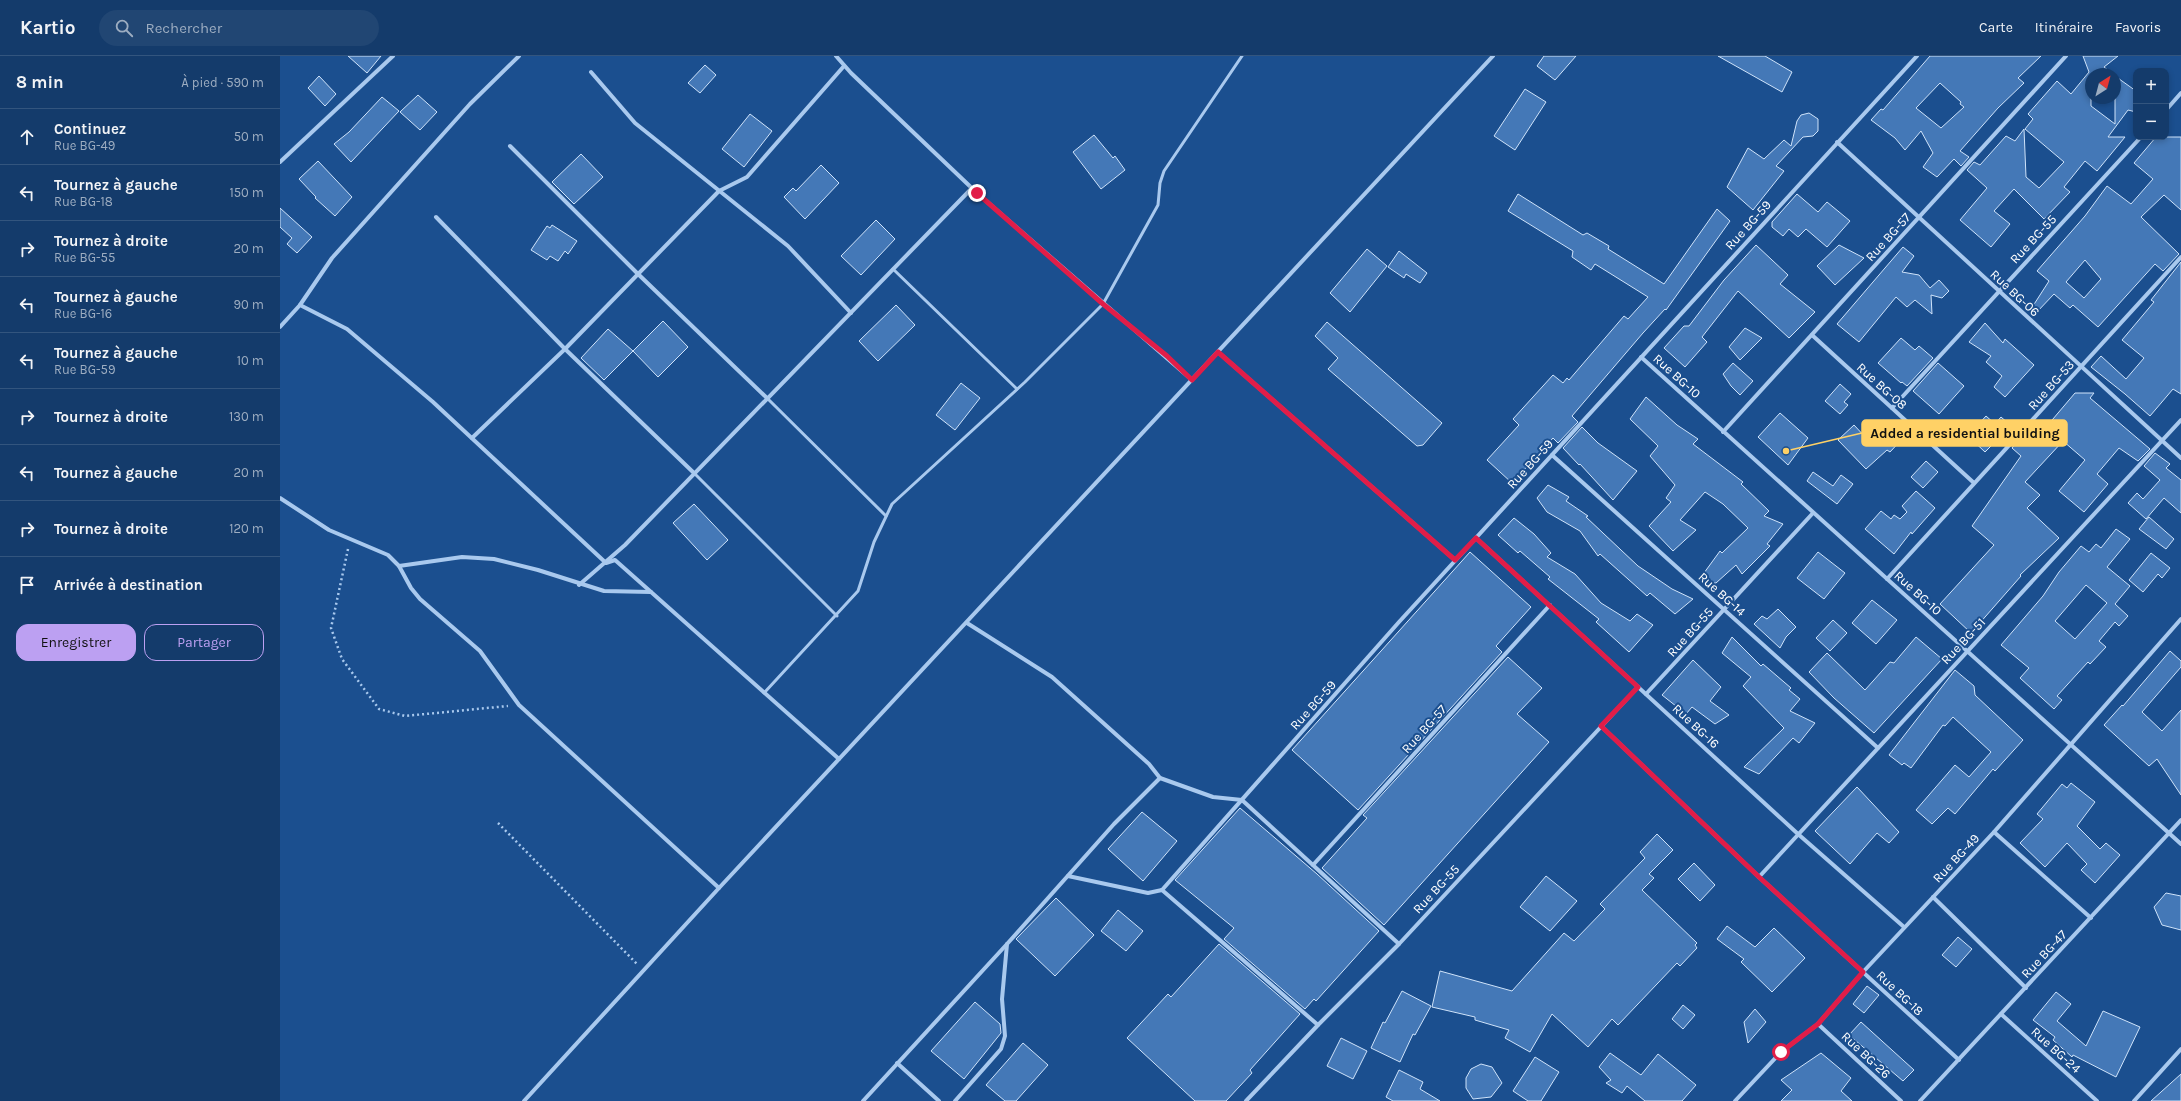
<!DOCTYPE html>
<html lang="fr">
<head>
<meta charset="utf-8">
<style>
	body { margin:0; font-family:Karla,sans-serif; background:#214673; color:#f1f3f6 }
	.controls { position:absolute; right:12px; top:12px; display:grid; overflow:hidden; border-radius:8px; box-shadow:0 2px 6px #0003 }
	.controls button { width:36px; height:36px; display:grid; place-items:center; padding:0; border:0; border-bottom:1px solid #33557e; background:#143b6b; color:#f1f3f6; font:20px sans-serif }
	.compass { position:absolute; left:1805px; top:12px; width:36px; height:36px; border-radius:50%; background:#143b6b; box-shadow:0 2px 6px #0003; rotate:36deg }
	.stop { position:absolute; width:12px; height:12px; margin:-9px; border:3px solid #e11d48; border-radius:50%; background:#fff }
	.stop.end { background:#e11d48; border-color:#fff; box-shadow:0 1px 4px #0008 }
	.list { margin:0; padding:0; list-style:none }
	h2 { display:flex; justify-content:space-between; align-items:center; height:52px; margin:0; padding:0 16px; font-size:17px }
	h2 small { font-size:13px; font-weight:400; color:#9dadc1 }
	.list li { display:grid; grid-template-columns:26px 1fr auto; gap:12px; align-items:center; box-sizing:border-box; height:56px; padding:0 16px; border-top:1px solid #33557e }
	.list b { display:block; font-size:15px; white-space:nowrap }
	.list p { margin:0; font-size:13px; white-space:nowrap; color:#9dadc1 }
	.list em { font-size:13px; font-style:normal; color:#9dadc1 }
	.actions { display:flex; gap:8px; padding:12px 16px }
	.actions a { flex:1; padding:9px 0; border:1px solid #bca0f2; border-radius:12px; text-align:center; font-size:14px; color:#bca0f2 }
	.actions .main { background:#bca0f2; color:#111 }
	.icon { flex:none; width:22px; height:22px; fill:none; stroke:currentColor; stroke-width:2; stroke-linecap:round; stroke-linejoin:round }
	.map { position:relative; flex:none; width:1901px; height:1045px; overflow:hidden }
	header { display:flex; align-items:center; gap:24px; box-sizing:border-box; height:56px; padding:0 20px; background:#143b6b; border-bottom:1px solid #33557e }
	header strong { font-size:19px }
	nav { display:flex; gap:22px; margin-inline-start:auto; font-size:14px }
	.search { width:280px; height:36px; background:#214673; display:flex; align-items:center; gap:10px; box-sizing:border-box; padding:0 14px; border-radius:22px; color:#9dadc1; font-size:15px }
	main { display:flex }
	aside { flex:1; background:#143b6b }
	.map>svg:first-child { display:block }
</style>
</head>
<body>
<header>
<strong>Kartio</strong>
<div class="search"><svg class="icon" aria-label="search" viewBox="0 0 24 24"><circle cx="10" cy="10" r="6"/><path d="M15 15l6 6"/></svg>Rechercher</div>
<nav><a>Carte</a><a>Itinéraire</a><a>Favoris</a></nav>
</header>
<main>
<aside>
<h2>8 min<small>À pied · 590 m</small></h2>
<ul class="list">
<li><svg class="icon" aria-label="ahead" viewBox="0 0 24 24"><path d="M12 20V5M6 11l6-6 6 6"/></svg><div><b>Continuez</b><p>Rue BG-49</p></div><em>50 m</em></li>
<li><svg class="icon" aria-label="left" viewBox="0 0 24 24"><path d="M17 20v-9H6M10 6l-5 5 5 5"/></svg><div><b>Tournez à gauche</b><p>Rue BG-18</p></div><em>150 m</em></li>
<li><svg class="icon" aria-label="right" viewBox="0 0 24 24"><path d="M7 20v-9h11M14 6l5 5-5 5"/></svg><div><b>Tournez à droite</b><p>Rue BG-55</p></div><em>20 m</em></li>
<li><svg class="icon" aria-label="left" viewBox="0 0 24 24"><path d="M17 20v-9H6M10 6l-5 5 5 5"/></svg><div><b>Tournez à gauche</b><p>Rue BG-16</p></div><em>90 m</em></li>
<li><svg class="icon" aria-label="left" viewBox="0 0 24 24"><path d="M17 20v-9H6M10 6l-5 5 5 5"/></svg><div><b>Tournez à gauche</b><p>Rue BG-59</p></div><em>10 m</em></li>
<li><svg class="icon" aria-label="right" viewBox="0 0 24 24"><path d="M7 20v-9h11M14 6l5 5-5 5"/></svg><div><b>Tournez à droite</b></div><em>130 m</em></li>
<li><svg class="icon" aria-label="left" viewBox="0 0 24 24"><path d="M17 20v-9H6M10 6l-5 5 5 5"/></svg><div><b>Tournez à gauche</b></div><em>20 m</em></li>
<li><svg class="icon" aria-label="right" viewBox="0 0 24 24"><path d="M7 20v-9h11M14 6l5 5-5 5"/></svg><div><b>Tournez à droite</b></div><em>120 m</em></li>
<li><svg class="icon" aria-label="arrive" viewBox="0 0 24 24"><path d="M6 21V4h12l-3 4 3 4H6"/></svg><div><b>Arrivée à destination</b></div></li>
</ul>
<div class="actions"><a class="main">Enregistrer</a><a>Partager</a></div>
</aside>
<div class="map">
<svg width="1901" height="1045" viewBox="0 0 1901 1045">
	<rect width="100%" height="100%" fill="#1b4f8f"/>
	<g fill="#4478b7" stroke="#cfe3fa" fill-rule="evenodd">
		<path d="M68,0H101L87,17Z"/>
		<path d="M1264,0H1296L1275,24L1257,10Z"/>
		<path d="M1438,0H1485L1512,16L1502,36Z"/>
		<path d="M1650,0H1761L1738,22L1744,27L1718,52L1680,95L1689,101L1681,110L1674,103L1657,121L1643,111L1653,97L1641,75L1625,94L1615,82L1591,64L1601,53L1603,54ZM1660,27L1681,46L1680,48L1684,51L1661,72L1636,52Z"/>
		<path d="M1803,0H1838L1824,11L1833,18H1811V50L1835,68V20L1856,35V56L1848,54L1828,81H1845L1817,115L1805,105L1784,131L1790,136L1764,163L1734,133L1714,155L1730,168L1711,191L1680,164L1707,132L1687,114L1694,106L1700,109L1726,80L1735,85L1744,73L1746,121L1759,132L1784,106L1745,73L1753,63L1748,58L1777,25L1791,38L1809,16Z"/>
		<path d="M425,9L436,19L420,37L408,27Z"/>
		<path d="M39,20L56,38L45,50L28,32Z"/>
		<path d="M1245,33L1266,46L1235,94L1214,80Z"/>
		<path d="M138,39L157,56L140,74L120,56Z"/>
		<path d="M102,41L119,55L71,106L54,88L69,76Z"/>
		<path d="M1529,57L1538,63V75L1533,80L1523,81L1496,110L1504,115L1473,154L1447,131L1468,92L1484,103L1504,84L1511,90L1517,65L1521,59Z"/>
		<path d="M470,58L492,75L464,111L442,93Z"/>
		<path d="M814,79L833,102L835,100L845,114L821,133L793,96Z"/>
		<path d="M1876,81H1901V154L1884,139L1861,161L1899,198L1883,215L1875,208L1818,271L1793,249L1790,252L1774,238L1756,257L1751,253L1769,225L1757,215L1805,160L1827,130L1851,148L1873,123L1854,107ZM1805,204L1821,223L1804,242L1786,226Z"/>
		<path d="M301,98L323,121L294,148L272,126Z"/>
		<path d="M38,105L72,141L55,160L35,142L36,141L19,123Z"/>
		<path d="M541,109L559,127L525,163L504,141L513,132L516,135Z"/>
		<path d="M1238,138L1303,179L1307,177L1329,190L1328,193L1384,228L1437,153L1450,165L1386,254L1385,253L1363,277L1292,360L1298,366L1278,387L1273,382L1232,427L1207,404L1239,369L1233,363L1273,319L1283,327L1287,322L1289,324L1344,260L1348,263L1368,241L1315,208L1311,214L1292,201L1293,195L1228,155Z"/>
		<path d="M1517,138L1538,156L1547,146L1570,165L1547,191L1526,173L1518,181L1509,173L1503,180L1492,171V166Z"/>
		<path d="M0,152L32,181L17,197L7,188L12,182L0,171Z"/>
		<path d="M596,164L615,183L581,219L561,200Z"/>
		<path d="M272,169L297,185L288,198L285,195L278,205L270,200L267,204L251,194L267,170L270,172Z"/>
		<path d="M1476,189L1508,219L1500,228L1535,256L1509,282L1458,235L1422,281L1427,286L1405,311L1384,292L1404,270H1409L1444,224Z"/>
		<path d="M1559,189L1584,202L1555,229L1537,210Z"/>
		<path d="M1623,191L1634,200L1622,216L1639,219L1650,232L1659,224L1669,235L1662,242L1651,239L1652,258L1635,244L1627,251L1616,241L1579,286L1557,268Z"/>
		<path d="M1087,193L1107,210L1070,256L1050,237Z"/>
		<path d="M1119,195L1147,217L1140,227L1126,218L1124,222L1108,211Z"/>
		<path d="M1901,206V338L1893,333L1870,360L1845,338L1811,311L1821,300L1846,323L1864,302L1842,284L1874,246L1871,244Z"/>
		<path d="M616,249L635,269L598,305L579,285Z"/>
		<path d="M383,265L408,291L378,321L353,295Z"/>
		<path d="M1047,266L1162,367L1143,389L1137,390L1048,313L1058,302L1035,280Z"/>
		<path d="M1705,267L1723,287L1725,283L1754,309L1725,341L1714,331L1722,320L1706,306L1711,300L1689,286Z"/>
		<path d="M1465,272L1482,282L1460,304L1449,291Z"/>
		<path d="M328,273L353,295L324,324L301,302Z"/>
		<path d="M1621,282L1635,294L1639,290L1653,302L1627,330L1622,326L1621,327L1598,307Z"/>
		<path d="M1453,307L1473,325L1460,339L1451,330L1443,318Z"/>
		<path d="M1658,307L1684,330L1659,358L1633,335Z"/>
		<path d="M681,327L700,342L675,374L656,359Z"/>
		<path d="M1560,328L1571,338L1564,346L1568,349L1560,358L1545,345Z"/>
		<path d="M1795,337H1814L1810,342L1870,393L1858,405L1839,392L1817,418L1828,428L1804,456L1779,435L1805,404L1783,385L1745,426L1760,439L1747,452L1779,482L1740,519L1741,520L1691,577L1660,548L1714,489L1692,470L1741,400L1732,392L1742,380L1747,384L1763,366L1767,370Z"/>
		<path d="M1366,341L1397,369L1418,383L1413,388L1463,426L1461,428L1489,455L1484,460L1503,468L1487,488L1490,490L1462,518L1456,509L1436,527H1430L1424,517L1440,495L1442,497L1468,472L1443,448L1425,436L1400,464L1416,474L1393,495L1369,470L1391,446L1386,442L1395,429L1370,400L1378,390L1350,363Z"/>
		<path d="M1500,357L1528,382L1508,409L1478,381Z"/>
		<path d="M1706,360L1715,368L1721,361L1737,375L1726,387L1720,381L1705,396L1688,380Z"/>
		<path d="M1603,364L1623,382L1610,396L1607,394L1586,413L1558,384L1574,369L1587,383Z"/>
		<path d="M1302,371L1318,387L1357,415L1333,444L1300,408L1299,409L1283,392Z"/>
		<path d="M1875,397L1890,408L1886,412L1901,424V457L1884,442L1866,463L1848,447L1857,437L1863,443L1880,424L1864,410Z"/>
		<path d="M1646,405L1658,416L1643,432L1631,421Z"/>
		<path d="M1533,416L1553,430L1561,419L1573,428L1557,448L1527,425Z"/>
		<path d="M1268,429L1289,441L1286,445L1308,460L1306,461L1358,510L1392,533L1413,543L1395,558L1370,537L1367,540L1320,498L1318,500L1300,475L1267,456L1257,442Z"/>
		<path d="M1636,435L1655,452L1632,478L1631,476L1614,498L1585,473L1601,455L1611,463L1614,459L1620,463L1627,456L1622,450Z"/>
		<path d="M414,448L448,484L427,504L393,467Z"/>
		<path d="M1869,461L1894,483L1886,493L1859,473Z"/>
		<path d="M1234,462L1254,478L1271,497L1267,501L1295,518L1321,547L1350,565L1357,558L1373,569L1349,596L1316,566L1319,563L1268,523L1270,521L1240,495L1238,497L1218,479Z"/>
		<path d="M1836,473L1850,483L1827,511L1850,530L1835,548L1848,560L1839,570L1835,566L1819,585L1826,591L1810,608L1808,606L1777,640L1782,644L1774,653L1740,622L1749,612L1721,589L1763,540L1779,516L1801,490L1809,496L1816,488L1821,492ZM1806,529L1827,547L1795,583L1775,565Z"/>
		<path d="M1190,496L1251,551L1216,590L1222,596L1078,754L1012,694Z"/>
		<path d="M1538,496L1565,517L1544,543L1517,522Z"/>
		<path d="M1871,497L1890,512L1882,522L1878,518L1863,536L1849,524Z"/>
		<path d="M1592,544L1617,564L1596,588L1572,567Z"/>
		<path d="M1498,553L1516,571L1506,581L1500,592L1474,568L1482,560L1487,563Z"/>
		<path d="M1553,564L1567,577L1550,595L1536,582Z"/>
		<path d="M1452,581L1481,610L1483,608L1511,632L1509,634L1520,643L1510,655L1535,667L1519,687L1513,682L1479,718L1464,711L1504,672L1463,630L1471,621L1442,597Z"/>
		<path d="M1636,581L1662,603L1594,677L1554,642L1529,616L1547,597L1585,634L1610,606L1614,607Z"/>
		<path d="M1890,595L1901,605V611L1862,656L1882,675L1901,654V739L1877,703L1869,710L1824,669L1842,649L1843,650Z"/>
		<path d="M1228,601L1262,632L1237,658L1269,686L1104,869L1042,812L1087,762L1083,759Z"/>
		<path d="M1413,604L1441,631L1430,645L1449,659L1435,668L1412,651L1406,658L1382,639Z"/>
		<path d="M1675,614L1694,630L1695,639L1743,684L1715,715L1713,713L1675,758L1668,752L1652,768L1636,754L1675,709L1689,721L1711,696L1673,661L1665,670L1663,669L1631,712L1624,707L1622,709L1609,699Z"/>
		<path d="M1791,727L1815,746L1797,770L1820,793L1826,787L1840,799L1815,827L1801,814L1807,808L1787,787L1765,811L1740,787L1763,763L1757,758L1782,728L1787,732Z"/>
		<path d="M1577,731L1619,776L1609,787L1597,777L1570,808L1535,775Z"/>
		<path d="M960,752L1037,818L1099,875L1036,945L1034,943L1025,953L944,883L954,872L895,824Z"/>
		<path d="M862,756L897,785L863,825L828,793Z"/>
		<path d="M1377,778L1393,794L1369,818L1374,822L1362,834L1417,887L1415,889L1417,892L1400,910L1397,907L1338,969L1332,963L1308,991L1272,958L1250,996L1225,982L1229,974L1195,964V961L1152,951L1160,915L1232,935L1284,877L1294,885L1325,853L1320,848L1365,802L1360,796Z"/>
		<path d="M1414,807L1435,829L1420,845L1398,823Z"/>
		<path d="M1266,820L1297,845L1270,875L1240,851Z"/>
		<path d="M1886,837L1901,840V874L1882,869L1874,851Z"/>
		<path d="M776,842L814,879L775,920L736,883Z"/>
		<path d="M838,854L863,875L846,895L821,875Z"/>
		<path d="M1447,870L1475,891L1494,872L1525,902L1492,936L1461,906L1464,903L1437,883Z"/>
		<path d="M1678,881L1692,893L1676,911L1662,899Z"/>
		<path d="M939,888L1020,958L970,1014L972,1017L946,1045H915L847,982L888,938L891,941Z"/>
		<path d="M1587,930L1599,939L1584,957L1573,948Z"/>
		<path d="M1122,935L1151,950L1135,979L1133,978L1120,1006L1091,992L1103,966L1105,967Z"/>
		<path d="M1776,936L1791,948L1777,965L1806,990L1823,955L1860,971L1836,1021L1793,999L1792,1001L1773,984L1775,981L1753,964Z"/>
		<path d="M695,946L720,968L721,977L684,1023L651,995Z"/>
		<path d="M1403,949L1415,959L1403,973L1392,963Z"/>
		<path d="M1475,953L1486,966L1468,987L1464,966Z"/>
		<path d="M1581,966L1634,1014L1623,1025L1569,979Z"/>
		<path d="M1061,982L1087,995L1073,1023L1047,1010Z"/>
		<path d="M743,987L768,1009L736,1045H725L706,1029Z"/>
		<path d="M1330,997L1361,1019L1378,998L1416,1029L1402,1045H1365L1347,1030L1342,1037L1326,1027L1331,1024L1319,1011Z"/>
		<path d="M1541,997L1571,1022L1561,1035L1572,1045H1501L1512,1034L1501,1024Z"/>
		<path d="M1255,1001L1279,1016L1261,1045H1248L1233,1035Z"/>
		<path d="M1201,1008L1212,1011L1222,1027L1211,1041L1193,1043L1186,1032V1022L1191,1013Z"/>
		<path d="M1119,1014L1143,1026L1140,1033L1160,1045H1113L1106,1041Z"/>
		<path d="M1901,1018V1045H1871Z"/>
	</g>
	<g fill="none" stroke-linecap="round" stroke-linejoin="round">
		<g stroke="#a9c9ee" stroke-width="2.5" stroke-dasharray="2 3" stroke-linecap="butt">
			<path d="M68,493L51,572L62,603L99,653L125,660L228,650"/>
			<path d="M218,767L357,908"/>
		</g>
		<g stroke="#a9c9ee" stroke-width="3">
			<path d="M613,213L737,333"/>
			<path d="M488,343L606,460"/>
			<path d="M415,418L557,560"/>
			<path d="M484,637L578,535L594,486L612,448L745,326L823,248L878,149L880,127L884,115L962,0"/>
		</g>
		<g stroke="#a9c9ee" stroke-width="4">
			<path d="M556,0L571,17L697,137L912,324"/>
			<path d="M311,16L355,67L508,190L571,257"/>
			<path d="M1886,54L1901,37"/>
			<path d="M1557,86L1901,402"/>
			<path d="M230,90L358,218L488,343"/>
			<path d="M0,106L113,0"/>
			<path d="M156,161L285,293L415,418"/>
			<path d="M20,249L52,202L190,48L239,0"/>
			<path d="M0,271L20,249L67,273L153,346L326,507L335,504L559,703"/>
			<path d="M1532,279L1694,427"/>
			<path d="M938,296L1175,504"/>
			<path d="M1361,301L1901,788"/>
			<path d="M1612,352L1861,81"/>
			<path d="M1443,376L1786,0"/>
			<path d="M192,382L285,293L439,135L467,121L564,10"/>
			<path d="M1272,399L1598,692"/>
			<path d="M0,442L49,474L108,499L119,510L131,532L140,543L200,595L239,649L439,832"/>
			<path d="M1196,482L1518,778L1624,871"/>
			<path d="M119,510L182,501L214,503L258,514L324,535L371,536"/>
			<path d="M1607,523L1901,201"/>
			<path d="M299,529L345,489L692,132"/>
			<path d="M687,567L772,621L869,708L880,722L933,741L962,744L1119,888"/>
			<path d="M1366,638L1533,457"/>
			<path d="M1321,670L1479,821L1679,1004"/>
			<path d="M1714,776L1811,862"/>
			<path d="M1033,809L1270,549"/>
			<path d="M788,820L868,837L882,834"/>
			<path d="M1479,821L1901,364"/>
			<path d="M882,834L1119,566L1637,0"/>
			<path d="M882,834L1038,969"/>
			<path d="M1653,841L1746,932"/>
			<path d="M1721,958L1817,1045"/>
			<path d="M1538,968L1621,1045"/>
			<path d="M617,1007L659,1045"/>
			<path d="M244,1045L439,832L1213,0"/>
			<path d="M583,1045L727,888L834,768L880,722"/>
			<path d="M675,1045L721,993L725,980L722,943L727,888"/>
			<path d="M966,1045L1038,969L1119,888L1358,631"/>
			<path d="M1455,1045L1501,996L1538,968L1583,916L1714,776L1901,563"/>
			<path d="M1640,1045L1901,764"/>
			<path d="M1854,1045L1901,993"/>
		</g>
	</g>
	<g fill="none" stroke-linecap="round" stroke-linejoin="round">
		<path stroke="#e11d48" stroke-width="5" d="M697,137L823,248L887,300L912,324L938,296L1175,504L1196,482L1358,631L1321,670L1479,821L1583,916L1538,968L1501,996"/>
	</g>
	<g text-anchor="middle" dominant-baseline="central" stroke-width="4" stroke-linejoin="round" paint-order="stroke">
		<g font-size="13" fill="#fff" stroke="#1b4f8f">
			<text transform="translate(1468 169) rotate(-48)">Rue BG-59</text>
			<text transform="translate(1608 181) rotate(-48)">Rue BG-57</text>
			<text transform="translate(1753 183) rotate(-47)">Rue BG-55</text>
			<text transform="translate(1735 237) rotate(43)">Rue BG-06</text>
			<text transform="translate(1397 320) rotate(42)">Rue BG-10</text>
			<text transform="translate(1771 329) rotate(-48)">Rue BG-53</text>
			<text transform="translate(1602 330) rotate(42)">Rue BG-08</text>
			<text transform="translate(1250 408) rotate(-48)">Rue BG-59</text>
			<text transform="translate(1638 537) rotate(42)">Rue BG-10</text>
			<text transform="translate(1442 538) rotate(42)">Rue BG-14</text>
			<text transform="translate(1410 576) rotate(-48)">Rue BG-55</text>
			<text transform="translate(1683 585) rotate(-47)">Rue BG-51</text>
			<text transform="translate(1033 649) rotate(-48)">Rue BG-59</text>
			<text transform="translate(1416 670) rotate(43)">Rue BG-16</text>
			<text transform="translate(1144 673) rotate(-48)">Rue BG-57</text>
			<text transform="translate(1676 802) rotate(-47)">Rue BG-49</text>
			<text transform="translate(1156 833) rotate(-47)">Rue BG-55</text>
			<text transform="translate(1764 898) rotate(-47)">Rue BG-47</text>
			<text transform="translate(1620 937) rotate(43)">Rue BG-18</text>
			<text transform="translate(1776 994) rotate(42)">Rue BG-24</text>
			<text transform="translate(1586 999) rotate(43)">Rue BG-26</text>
		</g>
	</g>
	<path fill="none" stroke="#ffd166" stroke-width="1.5" d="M1506 395L1582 377"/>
	<circle fill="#ffd166" stroke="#1b4f8f" stroke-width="1.5" cx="1506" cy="395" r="4"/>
	<rect fill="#ffd166" stroke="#ffd166" stroke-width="1.5" x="1582" y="364" width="205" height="26" rx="4"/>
	<g font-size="14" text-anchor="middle" font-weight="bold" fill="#111">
		<text x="1685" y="382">Added a residential building</text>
	</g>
</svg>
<div class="controls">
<button>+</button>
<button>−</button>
</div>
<svg class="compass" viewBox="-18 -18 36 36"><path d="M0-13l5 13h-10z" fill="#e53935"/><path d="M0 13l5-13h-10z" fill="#9dadc1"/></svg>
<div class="stop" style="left:1501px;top:996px"></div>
<div class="stop end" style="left:697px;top:137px"></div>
</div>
</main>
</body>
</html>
